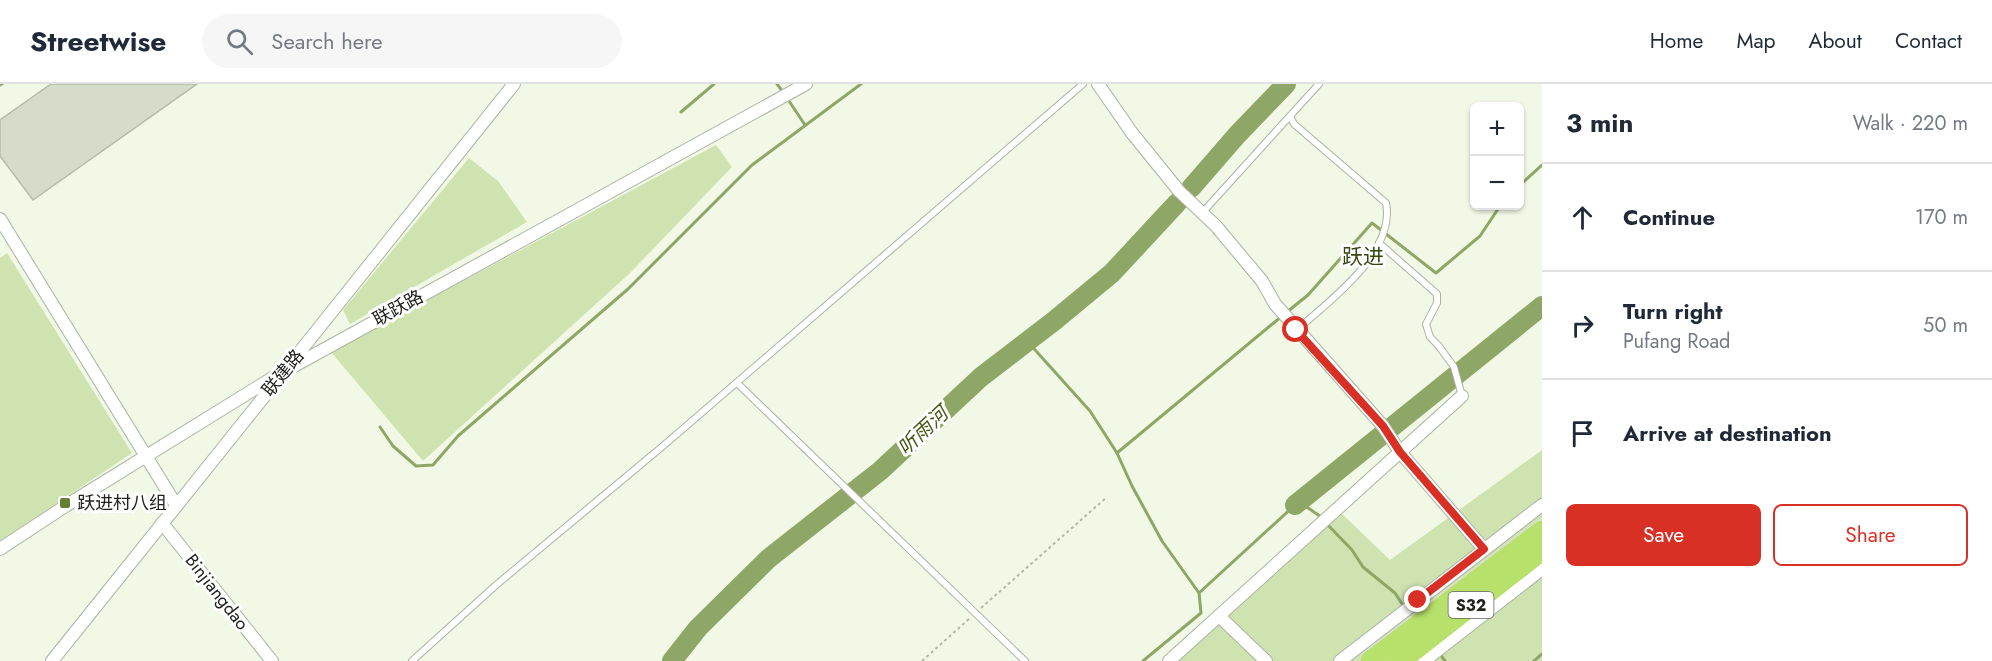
<!DOCTYPE html>
<html lang="en">
<head>
<meta charset="utf-8">
<style>
	body { margin:0; font-family:Jost,"Noto Sans SC",sans-serif; background:#f6f6f7; color:#1f2937 }
	.controls { position:absolute; right:18px; top:18px; display:grid; overflow:hidden; border-radius:9px; box-shadow:0 2px 4px #0004 }
	.controls button { width:54px; height:54px; display:grid; place-items:center; padding:0; border:0; border-bottom:2px solid #e0e1e3; background:#fff; color:#1f2937; font:30px sans-serif }
	.stop { position:absolute; width:18px; height:18px; margin:-14px; border:4px solid #d93025; border-radius:50%; background:#fff }
	.stop.end { background:#d93025; border-color:#fff; box-shadow:0 2px 6px #0008 }
	.list { margin:0; padding:0; list-style:none }
	h2 { display:flex; justify-content:space-between; align-items:center; height:78px; margin:0; padding:0 24px; font-size:26px }
	h2 small { font-size:20px; font-weight:400; color:#747a83 }
	.list li { display:grid; grid-template-columns:39px 1fr auto; gap:18px; align-items:center; box-sizing:border-box; height:108px; padding:0 24px; border-top:2px solid #e0e1e3 }
	.list b { display:block; font-size:22px; white-space:nowrap }
	.list p { margin:0; font-size:20px; white-space:nowrap; color:#747a83 }
	.list em { font-size:20px; font-style:normal; color:#747a83 }
	.actions { display:flex; gap:12px; padding:18px 24px }
	.actions a { flex:1; padding:14px 0; border:2px solid #d93025; border-radius:9px; text-align:center; font-size:21px; color:#d93025 }
	.actions .main { background:#d93025; color:#fff }
	.icon { flex:none; width:33px; height:33px; fill:none; stroke:currentColor; stroke-width:2; stroke-linecap:round; stroke-linejoin:round }
	.map { position:relative; flex:none; width:1542px; height:577px; overflow:hidden }
	header { display:flex; align-items:center; gap:36px; box-sizing:border-box; height:84px; padding:0 30px; background:#fff; border-bottom:2px solid #e0e1e3 }
	header strong { font-size:28px }
	nav { display:flex; gap:33px; margin-inline-start:auto; font-size:21px }
	.search { width:420px; height:54px; background:#f6f6f7; display:flex; align-items:center; gap:15px; box-sizing:border-box; padding:0 21px; border-radius:33px; color:#747a83; font-size:22px }
	main { display:flex }
	aside { flex:1; background:#fff }
	.map>svg:first-child { display:block }
</style>
</head>
<body>
<header>
<strong>Streetwise</strong>
<div class="search"><svg class="icon" aria-label="search" viewBox="0 0 24 24"><circle cx="10" cy="10" r="6"/><path d="M15 15l6 6"/></svg>Search here</div>
<nav><a>Home</a><a>Map</a><a>About</a><a>Contact</a></nav>
</header>
<main>
<div class="map">
<svg width="1542" height="577" viewBox="0 0 1542 577">
	<rect width="100%" height="100%" fill="#f1f9e6"/>
	<g fill="#cfe3b0">
		<path d="M716,61L732,83L629,190L423,377L331,268Z"/>
		<path d="M469,74L498,97L527,138L350,240L343,226Z"/>
		<path d="M7,169L132,369L0,457V174Z"/>
		<path d="M1542,366V577H1172L1339,427L1390,476Z"/>
	</g>
	<g fill="none" stroke-linecap="round" stroke-linejoin="round">
		<g stroke="#8ea666" stroke-width="3">
			<path d="M777,0L783,8"/>
			<path d="M0,1L2,0"/>
			<path d="M787,14L805,41"/>
			<path d="M681,28L714,0"/>
			<path d="M1520,101L1542,81"/>
			<path d="M1287,228L1308,211L1372,139L1436,189L1480,152L1500,122"/>
			<path d="M1027,257L1090,327L1117,369L1132,402L1162,457L1199,509L1295,421H1304L1321,433"/>
			<path d="M380,343L393,362L416,382L433,381L458,352L628,205L752,81L861,0"/>
			<path d="M1117,369L1282,232"/>
			<path d="M1325,438L1352,466L1363,483L1395,509L1404,523"/>
			<path d="M1439,569L1445,577"/>
			<path d="M1143,577L1201,529L1199,509"/>
			<path d="M1534,577L1542,570"/>
		</g>
		<g stroke="#8ea666" stroke-width="20">
			<path d="M1191,104L1237,51L1286,0"/>
			<path d="M1295,421L1542,222"/>
			<path d="M672,577L698,544L768,475L880,387L981,293L1054,237L1112,189L1177,119"/>
		</g>
	</g>
	<path fill="#d5dcca" stroke="#b3bba9" stroke-width="1.5" d="M51,0H197L33,116L0,72V36Z"/>
	<g fill="none" stroke-linecap="round" stroke-linejoin="round">
		<defs>
			<g id="lane">
				<path d="M1290,32L1294,40L1386,119C1396,169 1329,217 1297,246"/>
				<path d="M1202,129L1319,0"/>
				<path d="M1379,159L1437,210V219L1426,240L1430,253L1438,261L1454,283L1462,312"/>
				<path d="M737,299L1025,577"/>
				<path d="M412,577L495,502L663,362L1083,0"/>
			</g>
			<g id="street">
				<path d="M1098,0L1132,49L1179,107L1216,142L1262,197L1275,220L1383,342L1400,368L1484,465"/>
				<path d="M0,135L176,421"/>
				<path d="M290,280L514,0"/>
				<path d="M162,439L272,577"/>
				<path d="M0,465L67,421L274,293L806,0"/>
				<path d="M1219,532L1266,577"/>
				<path d="M52,577L279,294"/>
				<path d="M1169,577L1462,312"/>
				<path d="M1340,577L1542,421"/>
				<path d="M1424,577L1542,485"/>
			</g>
			<g id="highway">
				<path d="M1371,577L1542,447"/>
				<path d="M1400,577L1542,466"/>
			</g>
		</defs>
		<use href="#lane" stroke="#aab2a0" stroke-width="8"/>
		<use href="#street" stroke="#aab2a0" stroke-width="14"/>
		<use href="#highway" stroke="#e0e0df" stroke-width="23"/>
		<g stroke="#b2b8a9" stroke-width="2" stroke-dasharray="3 3" stroke-linecap="butt">
			<path d="M981,524L1107,413"/>
			<path d="M922,577L970,534"/>
		</g>
		<use href="#lane" stroke="#fff" stroke-width="6"/>
		<use href="#street" stroke="#fff" stroke-width="12"/>
		<use href="#highway" stroke="#b7e16a" stroke-width="21"/>
	</g>
	<g fill="none" stroke-linecap="round" stroke-linejoin="round">
		<path stroke="#d93025" stroke-width="8" d="M1296,246L1383,342L1400,368L1484,465L1418,516"/>
	</g>
	<rect fill="#657f33" stroke="#fff" stroke-width="2" x="59" y="413" width="12" height="12" rx="3"/>
	<g text-anchor="middle" dominant-baseline="central" stroke-width="6" stroke-linejoin="round" paint-order="stroke">
		<rect fill="#fff" stroke="#636460" stroke-width="1.5" x="1448.5" y="508" width="45" height="26" rx="4.5"/>
		<g font-size="16" font-weight="bold" fill="#20221c">
			<text x="1471" y="521">S32</text>
		</g>
		<g font-size="18" fill="#20221c" stroke="#fff">
			<text transform="translate(398 224) rotate(-29)">联跃路</text>
			<text transform="translate(283 289) rotate(-51)">联建路</text>
			<text transform="translate(217 508) rotate(52)">Binjiangdao</text>
		</g>
		<g font-size="18" fill="#20221c" stroke="#fff" text-anchor="start">
			<text x="77" y="419">跃进村八组</text>
		</g>
		<g font-size="20" font-style="italic" fill="#445a14" stroke="#fff">
			<text transform="translate(923 347) rotate(-43)">听雨河</text>
		</g>
		<g font-size="21" fill="#364712" stroke="#fff">
			<text x="1363" y="173">跃进</text>
		</g>
	</g>
</svg>
<div class="controls">
<button>+</button>
<button>−</button>
</div>
<div class="stop" style="left:1296px;top:246px"></div>
<div class="stop end" style="left:1418px;top:516px"></div>
</div>
<aside>
<h2>3 min<small>Walk · 220 m</small></h2>
<ul class="list">
<li><svg class="icon" aria-label="ahead" viewBox="0 0 24 24"><path d="M12 20V5M6 11l6-6 6 6"/></svg><div><b>Continue</b></div><em>170 m</em></li>
<li><svg class="icon" aria-label="right" viewBox="0 0 24 24"><path d="M7 20v-9h11M14 6l5 5-5 5"/></svg><div><b>Turn right</b><p>Pufang Road</p></div><em>50 m</em></li>
<li><svg class="icon" aria-label="arrive" viewBox="0 0 24 24"><path d="M6 21V4h12l-3 4 3 4H6"/></svg><div><b>Arrive at destination</b></div></li>
</ul>
<div class="actions"><a class="main">Save</a><a>Share</a></div>
</aside>
</main>
</body>
</html>
